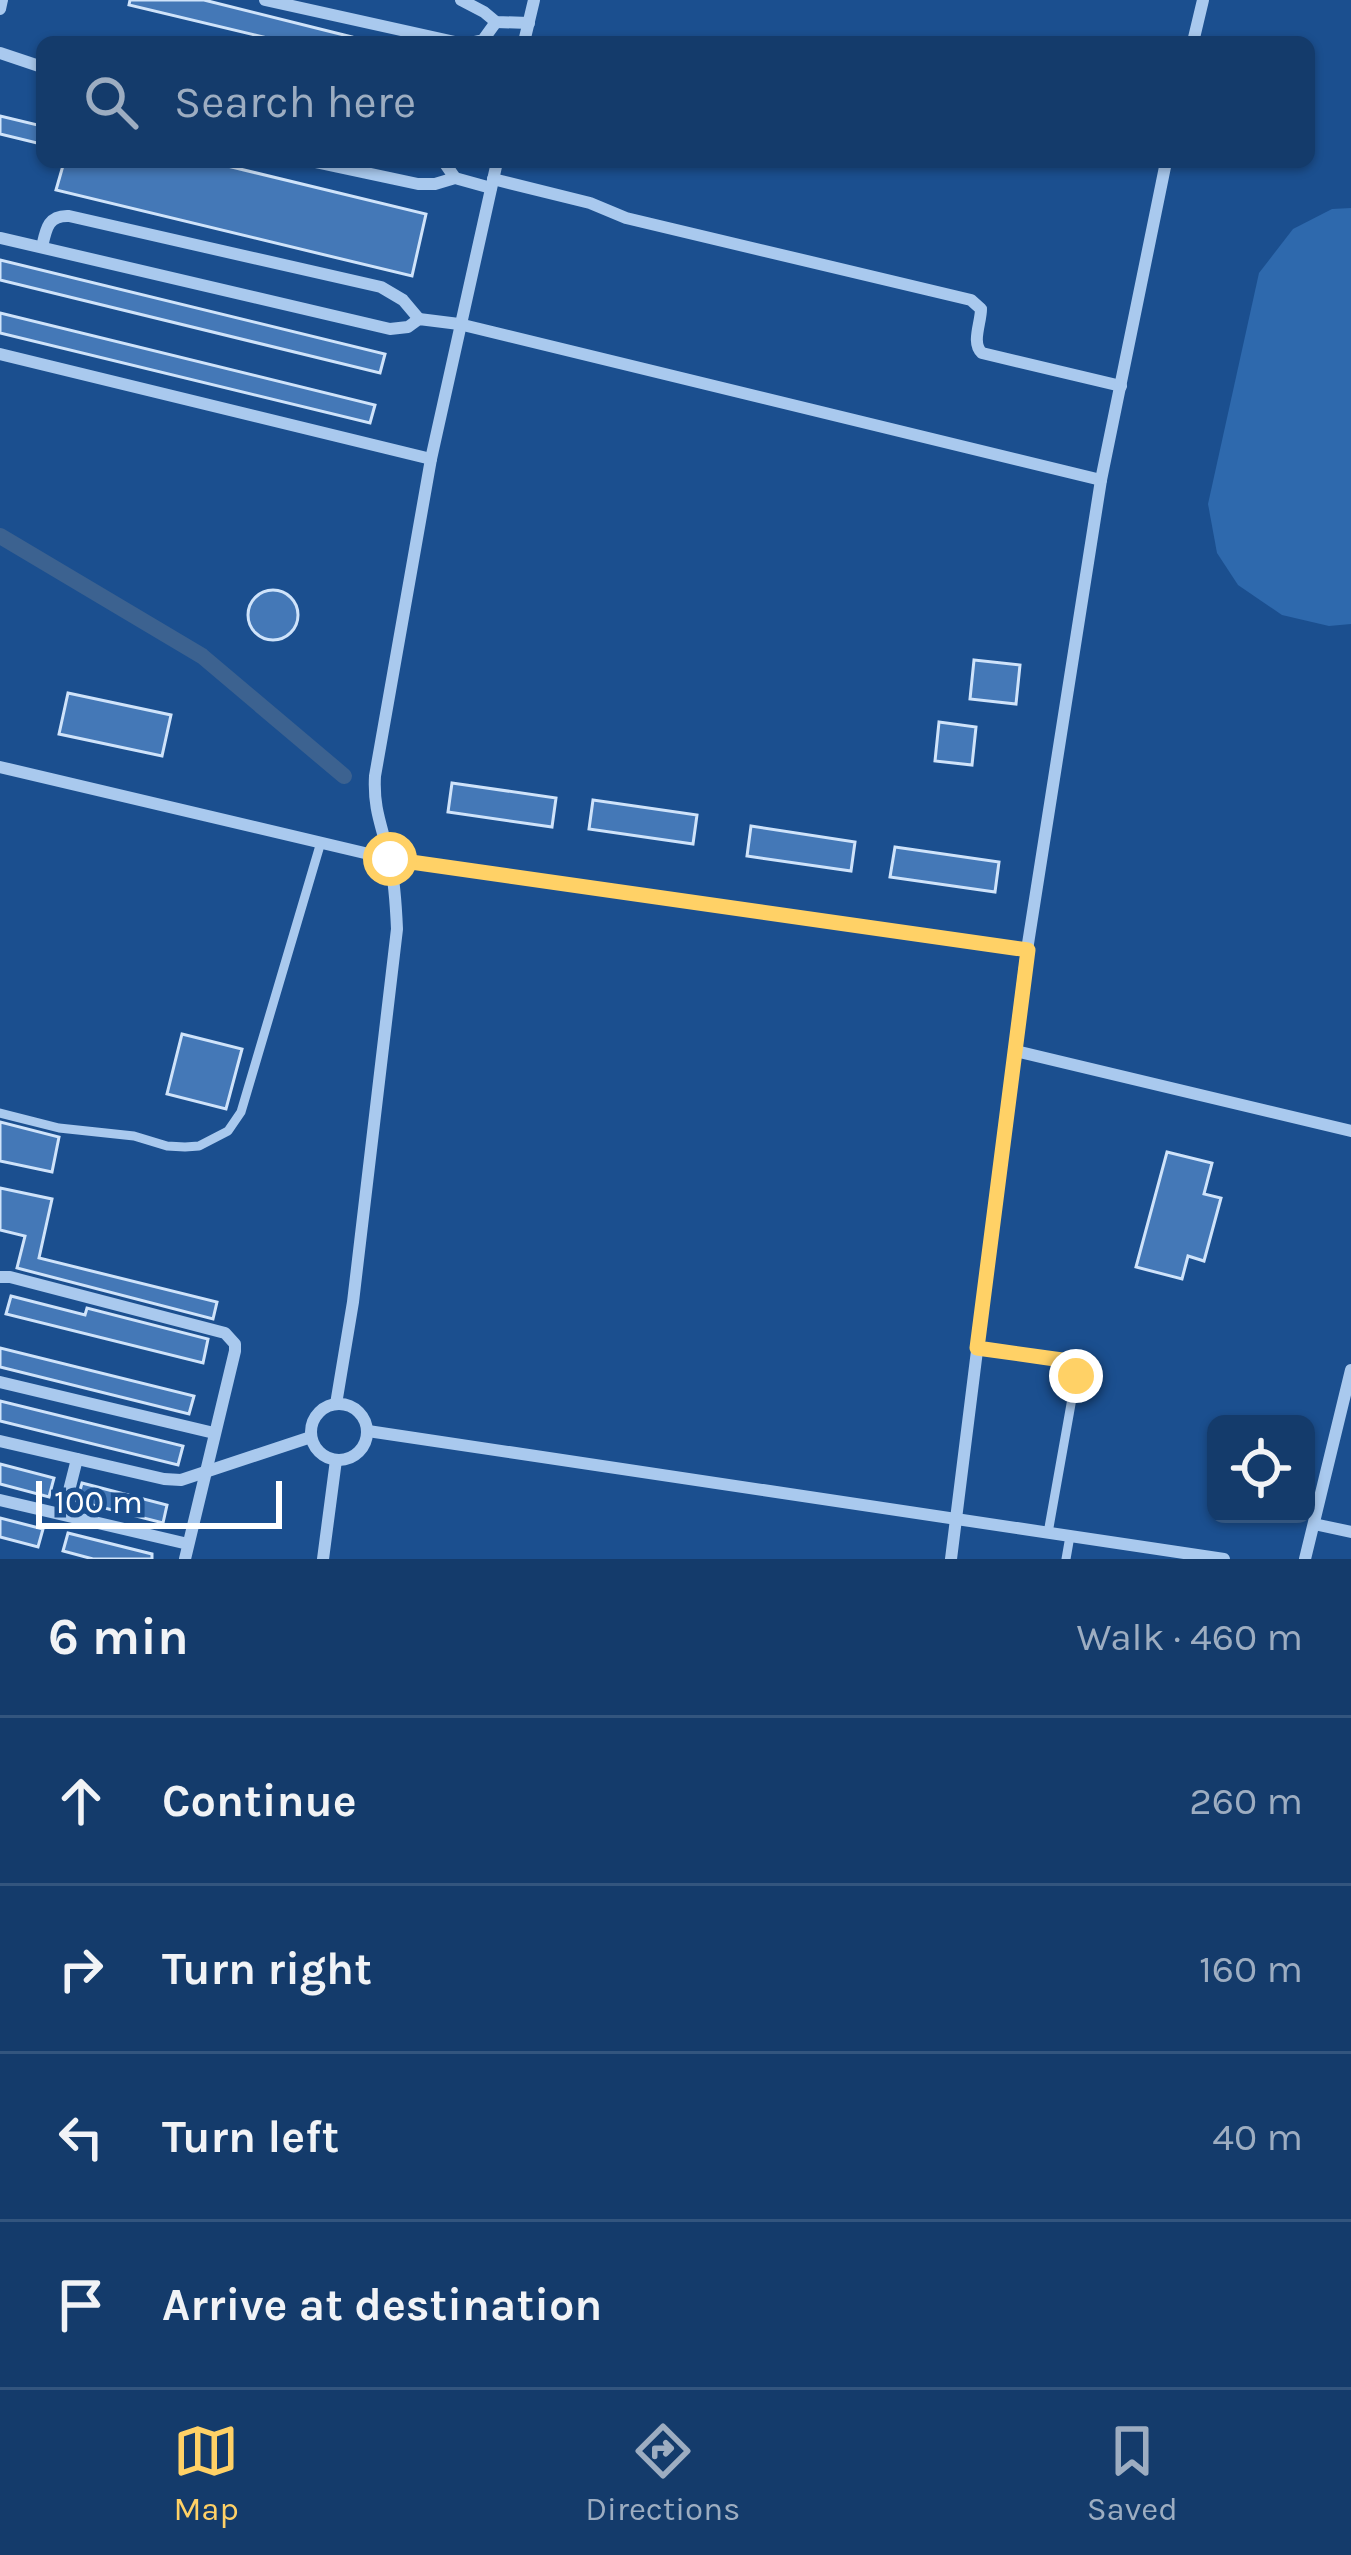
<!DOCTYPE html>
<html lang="en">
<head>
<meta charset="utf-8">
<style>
	body { margin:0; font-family:Karla,sans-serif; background:#214673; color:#f1f3f6 }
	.controls { position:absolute; right:36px; bottom:36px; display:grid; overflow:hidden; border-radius:18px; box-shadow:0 3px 9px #0004 }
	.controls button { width:108px; height:108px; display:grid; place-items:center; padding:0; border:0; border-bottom:3px solid #33557e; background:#143b6b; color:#f1f3f6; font:60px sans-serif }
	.scale { position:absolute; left:36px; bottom:30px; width:246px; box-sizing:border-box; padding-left:12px; border:6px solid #fff; border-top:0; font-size:33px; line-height:42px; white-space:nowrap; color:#fff; -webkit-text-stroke:9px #1b4f8f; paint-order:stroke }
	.stop { position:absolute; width:36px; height:36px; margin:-27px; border:9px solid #ffd166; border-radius:50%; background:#fff }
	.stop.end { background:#ffd166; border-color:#fff; box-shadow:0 3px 12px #0008 }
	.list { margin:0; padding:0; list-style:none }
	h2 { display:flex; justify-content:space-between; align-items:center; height:156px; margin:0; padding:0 48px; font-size:51px }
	h2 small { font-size:39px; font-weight:400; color:#9dadc1 }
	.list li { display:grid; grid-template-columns:78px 1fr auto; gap:36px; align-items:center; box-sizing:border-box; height:168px; padding:0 48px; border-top:3px solid #33557e }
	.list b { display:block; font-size:45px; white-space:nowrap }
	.list em { font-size:39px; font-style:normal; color:#9dadc1 }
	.icon { flex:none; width:66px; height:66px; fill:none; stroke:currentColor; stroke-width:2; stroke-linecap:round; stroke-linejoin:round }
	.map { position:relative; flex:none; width:1351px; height:1559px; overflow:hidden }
	.search { position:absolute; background:#143b6b; box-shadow:0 3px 9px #0004; left:36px; right:36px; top:36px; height:132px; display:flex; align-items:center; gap:30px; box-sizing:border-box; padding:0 42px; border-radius:18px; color:#9dadc1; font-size:45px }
	.sheet { height:828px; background:#143b6b }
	nav { display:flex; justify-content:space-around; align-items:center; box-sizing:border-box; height:168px; border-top:3px solid #33557e; background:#143b6b; font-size:33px; color:#9dadc1 }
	nav a { display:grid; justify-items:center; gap:6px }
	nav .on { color:#ffd166 }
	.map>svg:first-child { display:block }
</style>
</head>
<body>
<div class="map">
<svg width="1351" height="1559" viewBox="0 0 1351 1559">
	<rect width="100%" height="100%" fill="#1b4f8f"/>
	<path fill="#2e69ad" d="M1351,208V624L1329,626L1282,615L1238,585L1217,553L1208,504L1259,273L1293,229L1332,209Z"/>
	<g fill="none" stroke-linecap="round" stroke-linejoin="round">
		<path stroke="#3c6290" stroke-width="16" d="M0,536L202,656L344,776"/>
	</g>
	<g fill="#4478b7" stroke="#cfe3fa" stroke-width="3">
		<path d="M130,0H204L352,37V42H284L129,5Z"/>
		<path d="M0,116L42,126L37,143L0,134Z"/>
		<path d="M64,162H211L426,214L412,276L56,190Z"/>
		<path d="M0,260L385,354L380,373L0,280Z"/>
		<path d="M0,313L375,405L370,423L0,333Z"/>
		<circle cx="273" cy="615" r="25"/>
		<path d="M974,660L1020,665L1016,704L970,699Z"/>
		<path d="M68,693L171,715L162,756L59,734Z"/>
		<path d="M939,722L976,727L972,765L935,761Z"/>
		<path d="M452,783L556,798L552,827L448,812Z"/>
		<path d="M593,800L697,815L693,844L589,829Z"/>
		<path d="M751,826L855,842L851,871L747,856Z"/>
		<path d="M895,847L999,862L995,892L890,877Z"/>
		<path d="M182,1034L242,1049L226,1109L167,1094Z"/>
		<path d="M0,1122L59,1137L52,1172L0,1161Z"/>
		<path d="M1167,1152L1212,1163L1204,1194L1221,1198L1204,1261L1188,1256L1182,1279L1136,1267Z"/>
		<path d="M0,1188L52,1199L39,1258L217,1302L213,1319L17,1268L25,1236L0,1230Z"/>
		<path d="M11,1296L85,1315L87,1308L208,1339L203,1363L6,1314Z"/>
		<path d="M0,1348L194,1396L189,1414L0,1367Z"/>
		<path d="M0,1401L183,1446L178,1465L0,1421Z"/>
		<path d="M0,1464L54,1478L49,1497L0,1484Z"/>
		<path d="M82,1483L167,1505L163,1523L77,1501Z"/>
		<path d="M0,1518L43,1529L38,1547L0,1537Z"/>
		<path d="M68,1533L152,1554V1559H93L63,1551Z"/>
	</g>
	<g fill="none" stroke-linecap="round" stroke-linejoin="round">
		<g stroke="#a9c9ee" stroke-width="9">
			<path d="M0,1113L59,1128L134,1136L167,1146L185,1147L199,1146L228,1131L241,1112L321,842"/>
			<path d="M977,1348L1062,1361L1068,1364L1076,1376L1048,1533"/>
			<path d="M1066,1559L1070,1536"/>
		</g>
		<g stroke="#a9c9ee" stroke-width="12">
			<path d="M265,0L455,42"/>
			<path d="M461,0L484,12L496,22L529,23"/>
			<path d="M0,9L2,0"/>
			<path d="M474,42L483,40L496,22"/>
			<path d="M524,42L534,0"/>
			<path d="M1193,42L1203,0"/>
			<path d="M0,53L42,67"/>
			<path d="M315,162L418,184H435L455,178L491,188"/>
			<path d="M444,162L455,178"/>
			<path d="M493,179L590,203L626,218L971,300L981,309C981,323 971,343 982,353L1121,386"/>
			<path d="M1,238L390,329L408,327L419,319L459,324L1101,480"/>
			<path d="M42,247C46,229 48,215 69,216L381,287L403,300L419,319"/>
			<path d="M0,354L431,459"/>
			<path d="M0,767L390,859L1027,950"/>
			<path d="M1016,1051L1351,1131"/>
			<path d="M0,1277H10L225,1333L235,1344V1351L185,1559"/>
			<path d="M0,1382L214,1433"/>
			<circle cx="339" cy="1432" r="28"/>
			<path d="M336,1404L353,1302L397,929C396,906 395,884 390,861C383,828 373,811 375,776L431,459L497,162"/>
			<path d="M368,1431L1224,1559"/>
			<path d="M0,1441L164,1479L181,1480L311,1437"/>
			<path d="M0,1500L188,1544"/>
			<path d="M63,1514L77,1459"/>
			<path d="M1314,1524L1351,1532"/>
			<path d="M323,1559L336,1460"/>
			<path d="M951,1559L1027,950L1101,480L1166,162"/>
			<path d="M1305,1559L1351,1370"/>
		</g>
	</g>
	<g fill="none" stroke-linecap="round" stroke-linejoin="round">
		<path stroke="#ffd166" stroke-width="15" d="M390,859L1028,950L977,1348L1062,1360L1068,1364L1076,1376"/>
	</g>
</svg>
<div class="controls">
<button><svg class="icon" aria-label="locate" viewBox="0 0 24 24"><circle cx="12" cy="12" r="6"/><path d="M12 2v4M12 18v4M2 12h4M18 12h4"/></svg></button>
</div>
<div class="scale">100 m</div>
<div class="stop" style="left:390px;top:859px"></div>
<div class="stop end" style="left:1076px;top:1376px"></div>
<div class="search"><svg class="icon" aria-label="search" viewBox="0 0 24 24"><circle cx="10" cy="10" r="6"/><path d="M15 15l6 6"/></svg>Search here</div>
</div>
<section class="sheet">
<h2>6 min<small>Walk · 460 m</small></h2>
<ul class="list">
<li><svg class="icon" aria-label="ahead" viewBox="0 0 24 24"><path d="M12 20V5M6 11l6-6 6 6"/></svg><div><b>Continue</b></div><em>260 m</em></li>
<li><svg class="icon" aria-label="right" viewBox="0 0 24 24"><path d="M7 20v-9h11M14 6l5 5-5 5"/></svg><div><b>Turn right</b></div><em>160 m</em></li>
<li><svg class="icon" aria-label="left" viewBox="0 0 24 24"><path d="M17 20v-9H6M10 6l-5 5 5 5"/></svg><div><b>Turn left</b></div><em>40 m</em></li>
<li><svg class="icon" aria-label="arrive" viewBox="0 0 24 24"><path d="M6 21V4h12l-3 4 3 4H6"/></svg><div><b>Arrive at destination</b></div></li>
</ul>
</section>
<nav>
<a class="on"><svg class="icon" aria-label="map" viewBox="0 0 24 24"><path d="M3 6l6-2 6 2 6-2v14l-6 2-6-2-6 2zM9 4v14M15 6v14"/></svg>Map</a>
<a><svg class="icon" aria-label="directions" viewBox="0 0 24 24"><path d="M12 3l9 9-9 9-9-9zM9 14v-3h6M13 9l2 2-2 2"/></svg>Directions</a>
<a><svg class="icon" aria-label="saved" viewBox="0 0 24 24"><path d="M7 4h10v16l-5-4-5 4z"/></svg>Saved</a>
</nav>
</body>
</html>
